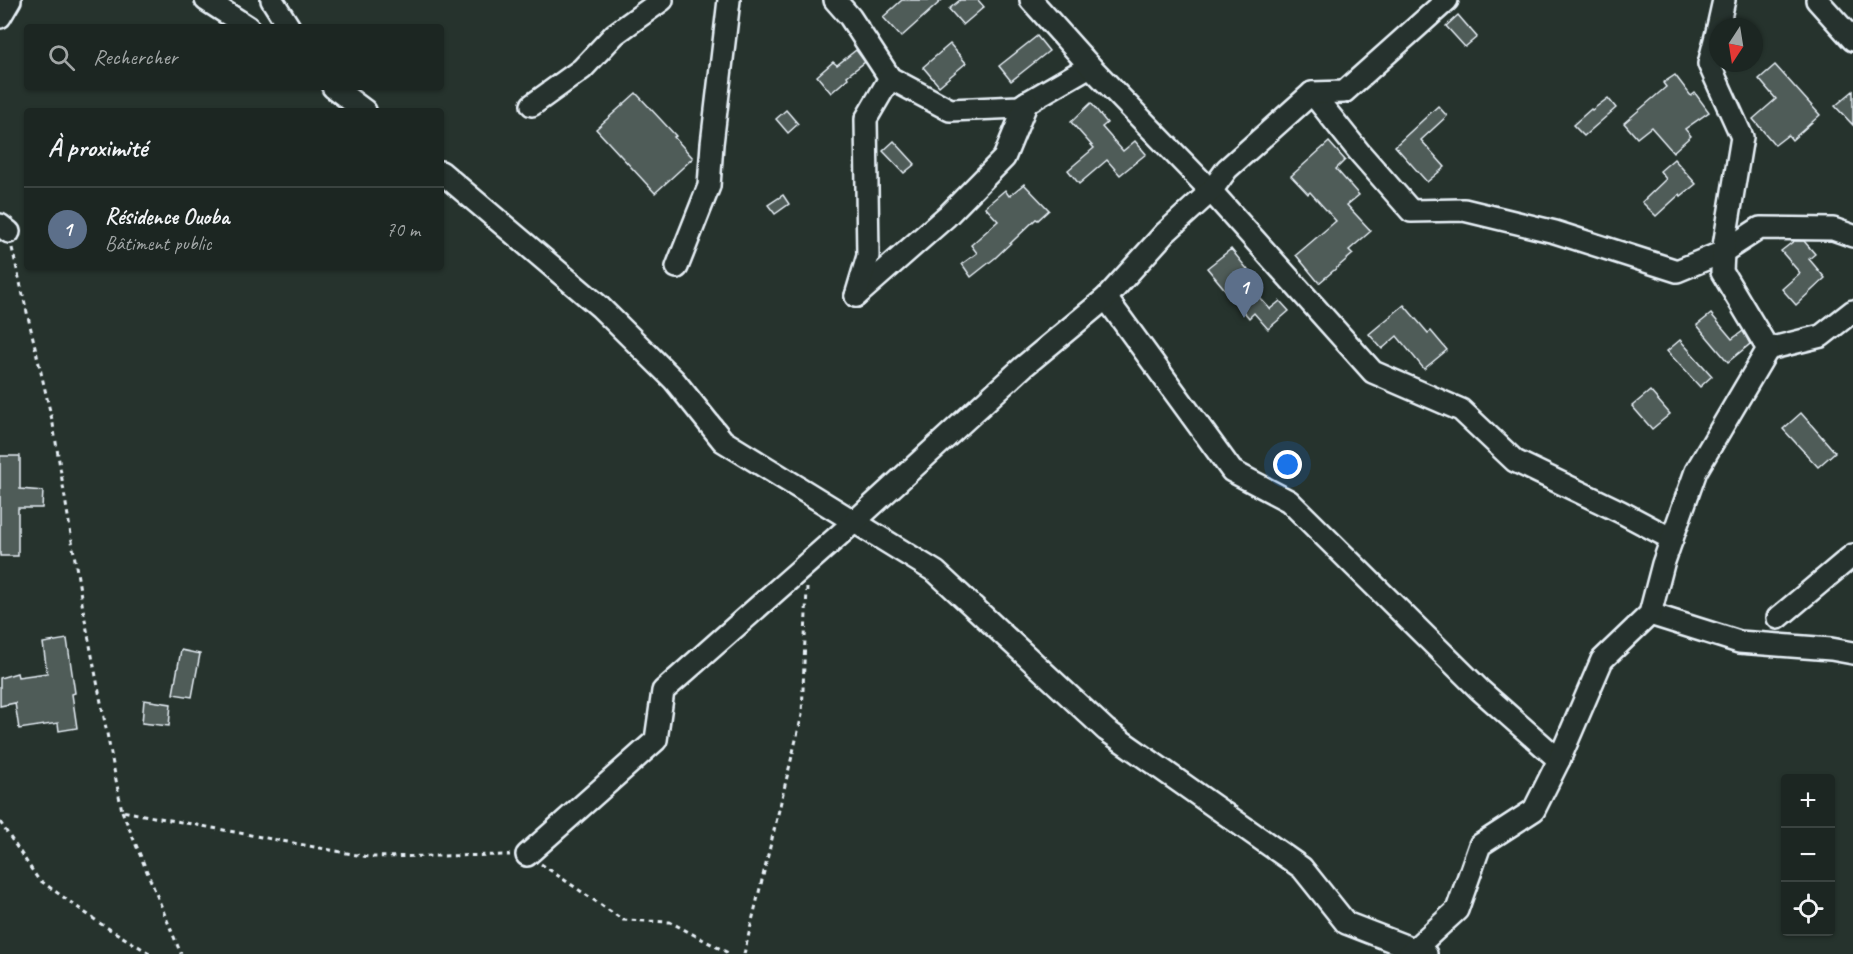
<!DOCTYPE html>
<html lang="fr">
<head>
<meta charset="utf-8">
<style>
	body { margin:0; font-family:Caveat,sans-serif; background:#252e2a; color:#f1f3f6 }
	.controls { position:absolute; right:18px; bottom:18px; display:grid; overflow:hidden; border-radius:6px; box-shadow:0 2px 4px #0004 }
	.controls button { width:54px; height:54px; display:grid; place-items:center; padding:0; border:0; border-bottom:2px solid #3a4340; background:#1c2622; color:#f1f3f6; font:30px sans-serif }
	.compass { position:absolute; left:1709px; top:18px; width:54px; height:54px; border-radius:50%; background:#1c2622; box-shadow:0 2px 4px #0004; rotate:192deg }
	.you { position:absolute; left:1288px; top:465px; width:21px; height:21px; margin:-15px; border:4px solid #fff; border-radius:50%; background:#1a73e8; box-shadow:0 0 0 9px #1a73e833 }
	.badge { display:grid; place-items:center; width:39px; height:39px; border-radius:50%; background:#2563eb; color:#fff; font-size:20px; font-weight:700 }
	.pin { position:absolute; translate:-50% -50px; filter:drop-shadow(0 2px 3px #0008) }
	.pin::after { content:''; position:absolute; top:32px; width:21px; height:18px; background:inherit; clip-path:polygon(0 0,100% 0,50% 100%) }
	.list { margin:0; padding:0; list-style:none }
	h2 { display:flex; justify-content:space-between; align-items:center; height:78px; margin:0; padding:0 24px; font-size:26px }
	h2 small { font-size:20px; font-weight:400; color:#a0a5a5 }
	.list li { display:grid; grid-template-columns:39px 1fr auto; gap:18px; align-items:center; box-sizing:border-box; height:84px; padding:0 24px; border-top:2px solid #3a4340 }
	.list b { display:block; font-size:22px; white-space:nowrap }
	.list p { margin:0; font-size:20px; white-space:nowrap; color:#a0a5a5 }
	.list em { font-size:20px; font-style:normal; color:#a0a5a5 }
	.icon { flex:none; width:33px; height:33px; fill:none; stroke:currentColor; stroke-width:2; stroke-linecap:round; stroke-linejoin:round }
	.map { position:relative; flex:none; width:1853px; height:954px; overflow:hidden }
	.search { position:absolute; background:#1c2622; box-shadow:0 2px 4px #0004; left:24px; top:24px; width:420px; height:66px; display:flex; align-items:center; gap:15px; box-sizing:border-box; padding:0 21px; border-radius:6px; color:#a0a5a5; font-size:22px }
	.panel { position:absolute; background:#1c2622; box-shadow:0 2px 4px #0004; left:24px; top:108px; width:420px; height:162px; border-radius:6px }
	.map>svg:first-child { display:block }
</style>
</head>
<body>
<div class="map">
<svg width="1853" height="954" viewBox="0 0 1853 954">
	<rect width="100%" height="100%" fill="#26332d"/>
	<filter id="ink" filterUnits="userSpaceOnUse"><feTurbulence type="fractalNoise" baseFrequency=".0167" numOctaves="2"/><feDisplacementMap in="SourceGraphic" scale="12" xChannelSelector="R" yChannelSelector="G"/><feConvolveMatrix kernelMatrix="1 2 1 2 8 2 1 2 1" color-interpolation-filters="sRGB"/></filter>
	<g filter="url(#ink)">
		<g fill="#505c59" stroke="#e8f1f8" stroke-width="1.5">
			<path d="M902,0H942L901,37L883,17Z"/>
			<path d="M960,0H978L984,7L963,25L949,9Z"/>
			<path d="M1458,15L1477,37L1465,47L1446,26Z"/>
			<path d="M1037,36L1049,51L1011,81L999,66Z"/>
			<path d="M950,44L966,63L939,86L923,67Z"/>
			<path d="M856,50L865,62L847,76L848,78L831,93L817,76L833,62L837,65Z"/>
			<path d="M1775,65L1820,115L1792,140L1788,135L1775,145L1753,119L1776,99L1759,79Z"/>
			<path d="M1675,75L1691,96L1695,93L1709,112L1685,129L1691,136L1673,152L1651,127L1637,138L1624,123L1666,87L1663,83Z"/>
			<path d="M1853,91V125L1835,106Z"/>
			<path d="M636,93L676,136L674,137L693,158L655,193L596,129Z"/>
			<path d="M1608,98L1616,108L1584,136L1573,125L1591,109L1592,110Z"/>
			<path d="M1091,103L1107,123L1102,127L1123,151L1135,141L1146,154L1120,175L1107,160L1079,184L1068,170L1094,148L1071,122Z"/>
			<path d="M1438,106L1447,116L1421,140L1445,167L1427,182L1395,146Z"/>
			<path d="M786,110L798,124L788,133L776,119Z"/>
			<path d="M894,141L915,164L904,173L883,151Z"/>
			<path d="M1329,142L1345,160L1336,169L1359,195L1347,205L1371,231L1349,250L1353,254L1319,283L1296,255L1336,221L1310,192L1308,194L1291,176Z"/>
			<path d="M1674,159L1696,184L1681,196L1680,194L1656,216L1642,202L1666,179L1660,171Z"/>
			<path d="M1024,184L1049,210L1038,220L1036,219L995,258L971,277L962,264L977,253L971,245L998,221L985,207L1005,190L1009,196Z"/>
			<path d="M783,195L789,204L775,214L768,205Z"/>
			<path d="M1794,241H1804L1815,254L1809,259L1825,278L1796,305L1782,289L1800,273L1781,251Z"/>
			<path d="M1231,249L1248,270L1240,276L1270,309L1280,301L1289,311L1268,329L1254,313L1249,318L1207,268Z"/>
			<path d="M1404,305L1428,333L1431,331L1447,350L1424,369L1397,336L1382,349L1369,334Z"/>
			<path d="M1711,314L1732,339L1743,331L1750,344L1728,362L1697,325Z"/>
			<path d="M1680,340L1712,376L1700,387L1667,351Z"/>
			<path d="M1650,391L1670,414L1652,429L1632,406Z"/>
			<path d="M1801,413L1835,452L1818,467L1783,429Z"/>
			<path d="M0,456H20V489L43,491L42,508H18V556H0Z"/>
			<path d="M67,639L75,693L72,694L77,728L59,731L58,723L19,729L15,703L0,706V678L17,673L18,677L47,673L43,643Z"/>
			<path d="M181,650L200,654L192,697L173,694Z"/>
			<path d="M144,700L171,704L169,726L142,723Z"/>
		</g>
		<g fill="none" stroke-linecap="round" stroke-linejoin="round">
			<defs>
				<g id="minor">
					<path d="M206,0L248,27"/>
					<path d="M272,0L289,27"/>
					<path d="M835,0L850,17L890,78L950,110L1019,107L1090,66"/>
					<path d="M1031,0L1090,66L1211,191L1373,372L1461,410L1515,461L1621,512L1672,539"/>
					<path d="M1817,0L1853,40"/>
					<path d="M0,17L10,0"/>
					<path d="M1718,27L1724,0"/>
					<path d="M333,87L365,111"/>
					<path d="M1312,93L1360,153L1411,211L1464,210L1555,232L1677,271L1723,252L1760,228L1833,229L1853,236"/>
					<path d="M532,105L582,69L615,34L662,0"/>
					<path d="M441,172L600,307L674,380L723,441L936,572L1106,730L1302,868L1346,923L1426,954"/>
					<path d="M0,225L9,232"/>
					<path d="M677,267L709,186L712,144L729,0"/>
					<path d="M856,296L947,216L1004,158L1027,102"/>
					<path d="M856,296L868,256L866,119L890,78"/>
					<path d="M1106,298L1232,471L1289,501L1480,690L1559,760"/>
					<path d="M1768,349L1821,336L1853,311"/>
					<path d="M1650,614L1739,642L1831,649L1853,653"/>
					<path d="M1778,618L1853,555"/>
					<path d="M527,855L656,740L663,691L854,522L1023,367L1106,298L1165,233L1211,191L1227,169L1312,93L1344,92L1447,0"/>
					<path d="M1409,954L1457,910L1480,845L1534,810L1559,760L1602,660L1650,614L1663,564L1696,471L1768,349L1722,272L1723,252L1742,137L1709,64L1718,28"/>
				</g>
			</defs>
			<use href="#minor" stroke="#e8f1f8" stroke-width="26"/>
			<g stroke="#e8f1f8" stroke-width="3" stroke-dasharray="4.5 4.5" stroke-linecap="butt">
				<path d="M12,248L53,424L83,609L122,811L368,857L510,855"/>
				<path d="M122,811L181,954"/>
				<path d="M0,822L38,879L101,924L151,954"/>
				<path d="M541,864L623,920L670,922L730,954"/>
				<path d="M744,954L802,715L807,588"/>
			</g>
			<use href="#minor" stroke="#26332d" stroke-width="21"/>
		</g>
	</g>
</svg>
<div class="controls">
<button>+</button>
<button>−</button>
<button><svg class="icon" aria-label="locate" viewBox="0 0 24 24"><circle cx="12" cy="12" r="6"/><path d="M12 2v4M12 18v4M2 12h4M18 12h4"/></svg></button>
</div>
<svg class="compass" viewBox="-18 -18 36 36"><path d="M0-13l5 13h-10z" fill="#e53935"/><path d="M0 13l5-13h-10z" fill="#a0a5a5"/></svg>
<div class="you"></div>
<div class="pin badge" style="left:1244px;top:318px;background:#5c6f8a">1</div>
<div class="search"><svg class="icon" aria-label="search" viewBox="0 0 24 24"><circle cx="10" cy="10" r="6"/><path d="M15 15l6 6"/></svg>Rechercher</div>
<section class="panel">
<h2>À proximité<small></small></h2>
<ul class="list">
<li><span class="badge" style="background:#5c6f8a">1</span><div><b>Résidence Ouoba</b><p>Bâtiment public</p></div><em>70 m</em></li>
</ul>
</section>
</div>
</body>
</html>
